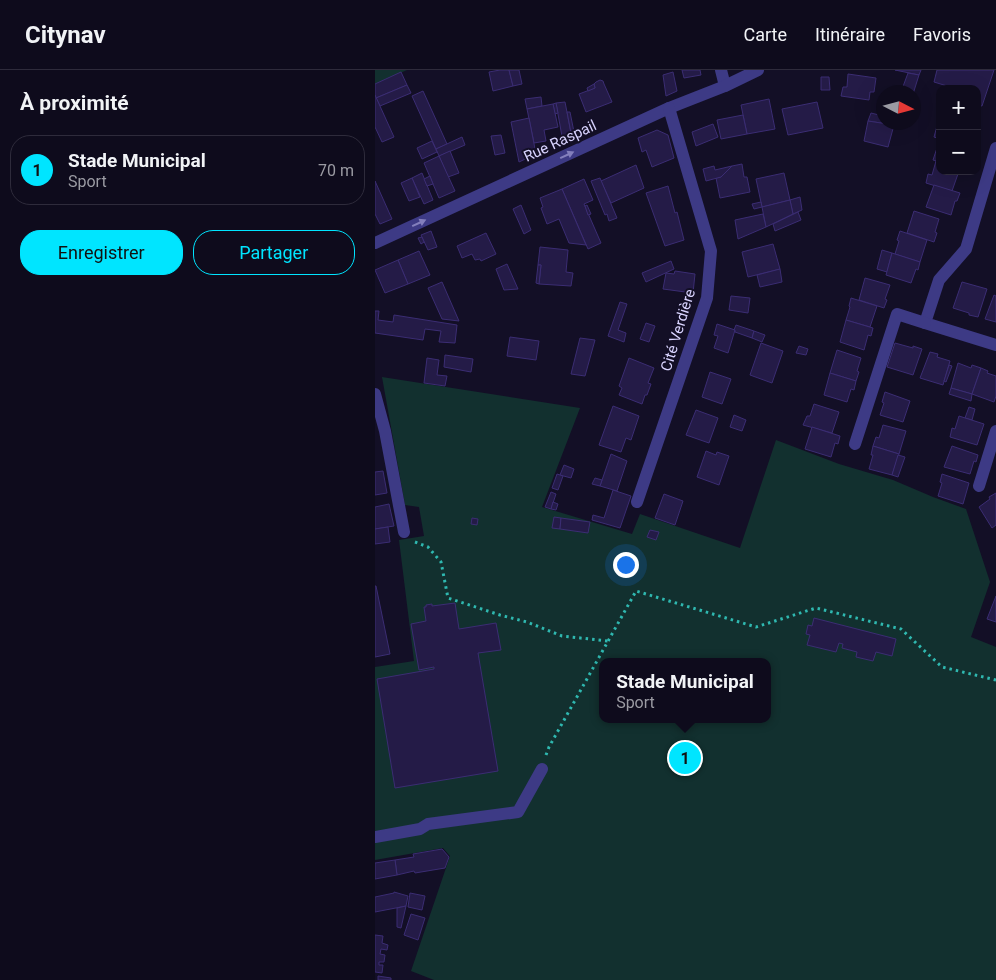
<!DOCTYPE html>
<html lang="fr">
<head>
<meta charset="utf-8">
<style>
	body { margin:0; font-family:Roboto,sans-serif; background:#171425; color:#f1f3f6 }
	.controls { position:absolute; right:15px; top:15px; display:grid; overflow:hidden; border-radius:10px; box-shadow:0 5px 20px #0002 }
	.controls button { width:45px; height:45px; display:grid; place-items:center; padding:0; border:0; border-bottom:1px solid #2e2b3b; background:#0e0b1c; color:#f1f3f6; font:25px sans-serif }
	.compass { position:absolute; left:501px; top:15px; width:45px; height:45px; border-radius:50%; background:#0e0b1c; box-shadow:0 5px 20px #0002; rotate:96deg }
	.you { position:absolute; left:250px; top:494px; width:18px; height:18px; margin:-12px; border:4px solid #fff; border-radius:50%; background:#1a73e8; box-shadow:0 0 0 8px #1a73e833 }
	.badge { display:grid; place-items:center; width:32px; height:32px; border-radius:50%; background:#00e5ff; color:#111; font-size:16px; font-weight:700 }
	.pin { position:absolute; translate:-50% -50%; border:2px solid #fff; box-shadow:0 1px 5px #0006 }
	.popup { position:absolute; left:224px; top:588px; width:172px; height:65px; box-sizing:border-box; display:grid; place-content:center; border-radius:10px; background:#0e0b1c; filter:drop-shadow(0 1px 4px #0005); font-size:16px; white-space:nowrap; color:#9b9ba3 }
	.popup b { font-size:19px; color:#f1f3f6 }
	.popup::after { content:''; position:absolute; left:50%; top:100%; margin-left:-10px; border:10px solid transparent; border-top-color:#0e0b1c }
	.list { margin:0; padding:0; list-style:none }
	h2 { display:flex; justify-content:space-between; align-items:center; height:65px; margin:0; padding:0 20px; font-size:21px }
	h2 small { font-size:16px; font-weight:400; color:#9b9ba3 }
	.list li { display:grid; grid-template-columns:32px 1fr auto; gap:15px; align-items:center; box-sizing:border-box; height:70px; margin:0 10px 10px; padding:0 10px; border:1px solid #2e2b3b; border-radius:20px }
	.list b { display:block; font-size:19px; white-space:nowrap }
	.list p { margin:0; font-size:16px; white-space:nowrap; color:#9b9ba3 }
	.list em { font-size:16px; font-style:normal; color:#9b9ba3 }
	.actions { display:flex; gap:10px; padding:15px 20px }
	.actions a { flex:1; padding:11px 0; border:1px solid #00e5ff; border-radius:20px; text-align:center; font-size:18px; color:#00e5ff }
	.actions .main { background:#00e5ff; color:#111 }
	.map { position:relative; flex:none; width:621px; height:910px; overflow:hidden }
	header { display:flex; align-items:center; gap:30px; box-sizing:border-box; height:70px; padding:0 25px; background:#0e0b1c; border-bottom:1px solid #2e2b3b }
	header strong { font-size:24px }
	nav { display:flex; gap:28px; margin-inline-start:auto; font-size:18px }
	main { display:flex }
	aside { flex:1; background:#0e0b1c }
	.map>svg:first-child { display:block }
</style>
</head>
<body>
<header>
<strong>Citynav</strong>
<nav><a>Carte</a><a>Itinéraire</a><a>Favoris</a></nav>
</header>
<main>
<aside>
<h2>À proximité<small></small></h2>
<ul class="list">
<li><span class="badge">1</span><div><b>Stade Municipal</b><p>Sport</p></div><em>70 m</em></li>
</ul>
<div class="actions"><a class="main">Enregistrer</a><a>Partager</a></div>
</aside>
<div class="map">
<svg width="621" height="910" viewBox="0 0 621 910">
	<rect width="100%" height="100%" fill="#130f26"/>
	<g fill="#12302f" fill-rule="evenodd">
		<path d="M0,0H32L0,14Z"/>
		<path d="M7,307L205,338L167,437L257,464L265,444L365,478L401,370L464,394L518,410L558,427L591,439L615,512L596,567L621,577V910H59L36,901L75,786L68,778L0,790V597L39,591L24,470L49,466L44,437L30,435ZM228,592H392V649H228Z"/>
	</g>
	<g fill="#241b47" stroke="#3b2d73">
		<path d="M125,0H134L138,16L118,21L114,2Z"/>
		<path d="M134,0H144L147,14L138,16Z"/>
		<path d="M307,0H325L326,5L309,8Z"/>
		<path d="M520,0H546L544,5Z"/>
		<path d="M562,0H619L607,36L602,35V19H582L559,12Z"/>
		<path d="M26,2L32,15L1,28L0,25V14Z"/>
		<path d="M298,2L302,21L291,26L288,5Z"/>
		<path d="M533,3L544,5L538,24V22H526Z"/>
		<path d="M473,4L501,8L499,22H495L494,30L466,26L468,17H472Z"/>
		<path d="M446,7H454L455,20H446Z"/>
		<path d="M225,10L228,11L229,14L237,32L211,42L204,24L220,18L219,14L221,12Z"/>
		<path d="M219,14L220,18L213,21L212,18Z"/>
		<path d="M32,15L36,23L5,36L1,28Z"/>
		<path d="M48,21L72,74L61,79L37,26Z"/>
		<path d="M0,25L19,67L7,72L0,57Z"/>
		<path d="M166,27L167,36L152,39L150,29Z"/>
		<path d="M394,29L400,59L372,64L366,35Z"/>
		<path d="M190,32L197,68L188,72L181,33Z"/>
		<path d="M442,32L448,58L413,65L407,39Z"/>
		<path d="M181,33L183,43L180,44L178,34Z"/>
		<path d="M178,34L183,57L169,60L171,71L159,73L152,39Z"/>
		<path d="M192,42H195L200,67L197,68Z"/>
		<path d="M496,43L508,46V52H519V55L493,51Z"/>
		<path d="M368,45L372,64L346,69L342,50Z"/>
		<path d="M154,48L161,84L144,92L136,52Z"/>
		<path d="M564,49H565V69L559,67Z"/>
		<path d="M493,51L519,55L513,77L489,71Z"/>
		<path d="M338,54L343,67L321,76L317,62Z"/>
		<path d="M282,60L293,65L299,88L277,97L271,80L267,82L263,68Z"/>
		<path d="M126,65L130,83L120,85L116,66Z"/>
		<path d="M87,67L90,75L64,86L61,79Z"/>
		<path d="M565,69V92L558,90Z"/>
		<path d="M57,71L62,82L47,89L42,78Z"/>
		<path d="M75,81L84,103L73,107L64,86Z"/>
		<path d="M64,86L80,121L64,128L49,93Z"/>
		<path d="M561,91L565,92V101H584L577,121L551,113L553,104L557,105Z"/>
		<path d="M367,94L369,107H372L375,122L345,128L341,108L346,107L357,96Z"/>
		<path d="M261,95L269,118L236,133L226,111Z"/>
		<path d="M339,96L340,100L357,96L346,107L331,111L328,99Z"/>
		<path d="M47,103L58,130L49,134L37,108Z"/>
		<path d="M409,103L415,130L387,137L381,109Z"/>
		<path d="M55,106L58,114L52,116L49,109Z"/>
		<path d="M37,108L45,127L34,131L26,113Z"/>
		<path d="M225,108L242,148L234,151L232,144L230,145L216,111Z"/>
		<path d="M209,109L218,130L209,134L226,173L213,179L187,119Z"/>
		<path d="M0,111L17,149L5,154L0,144Z"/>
		<path d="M559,115L585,123L582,131H580L576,145L551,137Z"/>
		<path d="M293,116L300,143L302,142L309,170L290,176L271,123Z"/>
		<path d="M187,119L211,175L194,173L184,149L172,154L166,138L168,137L165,128Z"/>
		<path d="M425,127L427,140L418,144L415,130Z"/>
		<path d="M415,130L418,144L391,157L387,137Z"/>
		<path d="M386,132L387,137L379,139L377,134Z"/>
		<path d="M146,135L156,160L149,164L138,139Z"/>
		<path d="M212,135L216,144L213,145L210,136Z"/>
		<path d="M539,141L564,149L560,162L562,163L559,172L532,163Z"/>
		<path d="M423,142L426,150L400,161L398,154Z"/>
		<path d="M388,144L391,157L363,169L360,150Z"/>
		<path d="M56,161L62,177L53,180L46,165Z"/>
		<path d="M525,161L552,170L545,192L520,184L524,171L522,170Z"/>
		<path d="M111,163L121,184L106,191L105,189L100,190L97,184L87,188L82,176Z"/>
		<path d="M47,167L49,172L46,174L43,168Z"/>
		<path d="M398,174L405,199L373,207L367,182Z"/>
		<path d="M165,177L193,180L191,202L198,203L196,216L164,214L166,195H163Z"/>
		<path d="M507,180L517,183L512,202L502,199Z"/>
		<path d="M44,181L55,205L33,214L23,190Z"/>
		<path d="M517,183L545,192L543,200L541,199L536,213L511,205Z"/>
		<path d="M23,190L33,214L10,223L0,200Z"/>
		<path d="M296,191L299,199L271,212L267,203Z"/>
		<path d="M132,194L143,219L129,220L121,199Z"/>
		<path d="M163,195H166L164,214L161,213Z"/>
		<path d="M405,199L407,212L385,217L382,205Z"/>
		<path d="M300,201L320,204L318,223L288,219L291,203L299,204Z"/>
		<path d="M490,208L515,215L510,229L512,230L509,238L484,230Z"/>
		<path d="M67,212L84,251L67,249L53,218Z"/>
		<path d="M587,212L612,219L603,247L594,245V243L578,238Z"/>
		<path d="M619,225L621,226V252L610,249Z"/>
		<path d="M356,226L375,228L373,243L354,240Z"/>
		<path d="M476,228L502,236L495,257L471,250L475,237L474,236Z"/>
		<path d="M245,232L252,234L243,260L251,263L249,272L233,266Z"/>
		<path d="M0,241H4L3,250L18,252L19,245L82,255L80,273L64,272L66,261L50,259L48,270L0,263Z"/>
		<path d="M471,250L498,258L496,266L493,265L489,280L465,272Z"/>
		<path d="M271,253L280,256L274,272L265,269Z"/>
		<path d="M342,254L360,260L353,283L339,278L343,266L339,265Z"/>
		<path d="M361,255L379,261L377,268L360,262V260H359Z"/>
		<path d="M379,261L390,265L387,272L377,268Z"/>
		<path d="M135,267L164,271L161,290L132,286Z"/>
		<path d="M205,268L220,270L210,306L196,304Z"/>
		<path d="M386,273L408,281L397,313L375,305Z"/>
		<path d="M520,273L538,278V276L547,279L538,305L512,297Z"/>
		<path d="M424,276L433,279L431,285L421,283Z"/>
		<path d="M462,280L486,288L482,301L484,302L481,311L455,303Z"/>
		<path d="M555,282L563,284L562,287L575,291L568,315L545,308Z"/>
		<path d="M70,285L98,289L96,302L69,297Z"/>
		<path d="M52,288L64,290L62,305L72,306L70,316L49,313Z"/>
		<path d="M254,288L279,298L273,313L276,314L272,325H270L267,334L244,325L247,318L244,316Z"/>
		<path d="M583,293L596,298L597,295L606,298L597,324L576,318Z"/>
		<path d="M574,295L577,296L571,312L569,311Z"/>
		<path d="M606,298L613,301L612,303L621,306V326L619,332L597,324Z"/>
		<path d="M335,302L356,309L347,334L327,327Z"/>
		<path d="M455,303L481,311L479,320L476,319L472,332L449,325Z"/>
		<path d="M576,318L597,324L596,331L574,324Z"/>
		<path d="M510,322L535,331L528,352L505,345L509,333L507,332Z"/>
		<path d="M439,334L464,342L457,363L428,355L432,346H435Z"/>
		<path d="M238,336L264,346L256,370L251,368L246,382L224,375Z"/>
		<path d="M594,337L600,339L597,350L590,348Z"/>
		<path d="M321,340L343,348L334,373L311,365Z"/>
		<path d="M359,345L371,350L367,361L355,357Z"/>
		<path d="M584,346L609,354L602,375L575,367L577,358L580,359Z"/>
		<path d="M508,355L531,361L524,384L498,376L501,367L504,368Z"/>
		<path d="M437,357L465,366L463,374L460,373L456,387L430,379Z"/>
		<path d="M498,376L524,384L517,405L494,399L498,385H496Z"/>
		<path d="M577,376L603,385L601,392L599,391L595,404L569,397Z"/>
		<path d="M331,381L341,385L342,382L354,386L344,415L322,407Z"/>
		<path d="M236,384L252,391L242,421L225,416Z"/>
		<path d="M523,385L530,387L523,407L517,405Z"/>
		<path d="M189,395L199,399L196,408L185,405Z"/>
		<path d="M8,401L12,423L0,425V402Z"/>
		<path d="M182,404L188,406L183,420L177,418Z"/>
		<path d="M567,404L594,413L588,434L563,426L567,413L565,412Z"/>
		<path d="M220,408L227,410L225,416L217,414Z"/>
		<path d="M238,420L256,426L245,458L217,450L218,445L229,448Z"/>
		<path d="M176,422L181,424L176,439L170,437Z"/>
		<path d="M621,423V455L617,458L604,437L615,429L614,427Z"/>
		<path d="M289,424L308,431L300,455L280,448Z"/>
		<path d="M178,432L183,434L181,440L176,439Z"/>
		<path d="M14,434L19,456L0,459V437Z"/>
		<path d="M179,447L186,448L185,459L177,458Z"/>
		<path d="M97,448L103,449L102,455L96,454Z"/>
		<path d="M186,448L215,452L213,463L185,459Z"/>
		<path d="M13,457L15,472L0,474V459Z"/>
		<path d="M275,460L284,462L281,470L272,467Z"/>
		<path d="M0,516H1L15,584L0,587Z"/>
		<path d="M621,526V552L612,549Z"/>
		<path d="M80,533L84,559L121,553L126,580L103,583L123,701L20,718L2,609L59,599V597L44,600L36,554L51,551L49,537H51V535L57,534V536Z"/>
		<path d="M439,548L521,569L517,586L501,582L498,591L481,587L482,582L467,578L468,574L464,573L461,582L432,575L435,565L431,564L433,555L437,556Z"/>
		<path d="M67,779L74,787L70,798L40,803L39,801L22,805L20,790L39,787L38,784Z"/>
		<path d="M20,790L22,805L0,809V793Z"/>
		<path d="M19,822L33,826L31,836L0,842V827L19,823Z"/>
		<path d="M35,823L50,826L47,840L33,837Z"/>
		<path d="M31,836L26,858L22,857V838Z"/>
		<path d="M36,844L50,848L43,870L29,865Z"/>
		<path d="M0,865L8,866L7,873L13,875L12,880L6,879L5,884L10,885L9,892H4V895H8L7,903L0,902Z"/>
		<path d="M3,906L16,908V910H3Z"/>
	</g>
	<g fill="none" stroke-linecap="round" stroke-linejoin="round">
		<g stroke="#2fb8b0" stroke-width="3" stroke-dasharray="2.5 4" stroke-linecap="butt">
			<path d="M40,472L53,477L66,492L73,528L125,545L152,552L187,566L233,571"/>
			<path d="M171,685L174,677L261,521L381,557L441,538L526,559L567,597L621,610"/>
		</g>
		<g stroke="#3d3a85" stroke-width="12">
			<path d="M346,0L350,16"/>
			<path d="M621,78L591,179L564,210L550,253L621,275"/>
			<path d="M0,173L294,38L350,16L383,0"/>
			<path d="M0,324L10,361L29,462"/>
			<path d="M480,374L522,244L550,253"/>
			<path d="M604,416L621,361"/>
			<path d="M262,432L332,228L336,181L294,38"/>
			<path d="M0,767L45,759L53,754L143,742L167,699"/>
		</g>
	</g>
	<defs><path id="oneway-solid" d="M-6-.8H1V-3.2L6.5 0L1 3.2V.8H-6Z" transform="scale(1.25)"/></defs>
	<g fill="#837fbc">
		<use href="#oneway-solid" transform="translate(192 85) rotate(-25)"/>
		<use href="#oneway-solid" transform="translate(44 153) rotate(-25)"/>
	</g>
	<g text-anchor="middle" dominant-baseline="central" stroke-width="4" stroke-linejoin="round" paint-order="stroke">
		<g font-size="15" fill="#d9d4ff" stroke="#130f26">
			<text transform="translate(185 71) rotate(-25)">Rue Raspail</text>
			<text transform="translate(303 260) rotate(-73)">Cité Verdière</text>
		</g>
	</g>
</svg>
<div class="controls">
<button>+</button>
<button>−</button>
</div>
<svg class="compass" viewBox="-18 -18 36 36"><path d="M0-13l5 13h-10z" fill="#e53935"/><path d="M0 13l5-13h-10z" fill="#9b9ba3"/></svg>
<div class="you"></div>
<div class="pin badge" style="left:310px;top:688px">1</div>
<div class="popup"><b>Stade Municipal</b>Sport</div>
</div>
</main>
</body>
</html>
